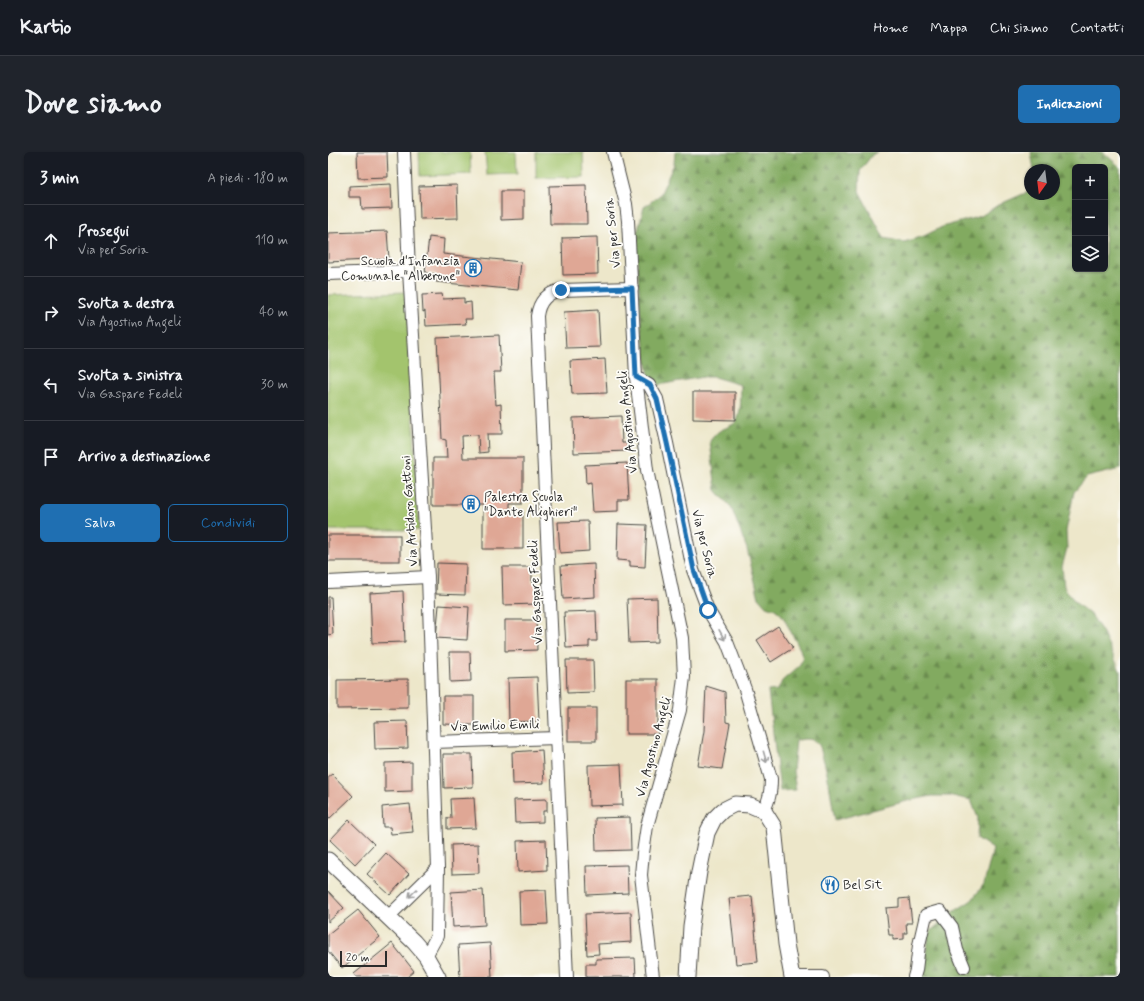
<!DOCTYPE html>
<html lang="it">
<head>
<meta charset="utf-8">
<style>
	body { margin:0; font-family:Mynerve,sans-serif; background:#20242c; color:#f1f3f6 }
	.controls { position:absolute; right:12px; top:12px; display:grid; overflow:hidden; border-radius:6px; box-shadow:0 1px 3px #0004 }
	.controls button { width:36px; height:36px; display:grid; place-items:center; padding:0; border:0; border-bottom:1px solid #363941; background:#171b24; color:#f1f3f6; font:20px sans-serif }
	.compass { position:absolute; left:696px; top:12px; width:36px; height:36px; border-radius:50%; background:#171b24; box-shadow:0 1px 3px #0004; rotate:194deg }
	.scale { position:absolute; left:12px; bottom:10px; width:47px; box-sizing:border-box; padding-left:4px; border:2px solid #2b2b2b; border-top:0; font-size:11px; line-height:14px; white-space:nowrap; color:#2b2b2b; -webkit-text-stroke:3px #fdfcf7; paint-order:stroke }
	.stop { position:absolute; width:12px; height:12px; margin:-9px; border:3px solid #1f6fb2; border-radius:50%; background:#fff }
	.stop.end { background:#1f6fb2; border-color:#fff; box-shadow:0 1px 4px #0008 }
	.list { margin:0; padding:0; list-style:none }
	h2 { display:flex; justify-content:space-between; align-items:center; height:52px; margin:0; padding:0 16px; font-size:17px }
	h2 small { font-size:13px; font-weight:400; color:#9ea1a6 }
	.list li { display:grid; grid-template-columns:26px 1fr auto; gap:12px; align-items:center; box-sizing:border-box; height:72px; padding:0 16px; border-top:1px solid #363941 }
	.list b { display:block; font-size:15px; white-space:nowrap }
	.list p { margin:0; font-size:13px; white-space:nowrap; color:#9ea1a6 }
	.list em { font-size:13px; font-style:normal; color:#9ea1a6 }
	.actions { display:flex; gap:8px; padding:12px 16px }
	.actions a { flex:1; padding:9px 0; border:1px solid #1f6fb2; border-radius:6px; text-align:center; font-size:14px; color:#1f6fb2 }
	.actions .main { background:#1f6fb2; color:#fff }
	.icon { flex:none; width:22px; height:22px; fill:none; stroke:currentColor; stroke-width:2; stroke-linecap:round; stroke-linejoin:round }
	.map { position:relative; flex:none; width:792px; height:825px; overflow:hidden; border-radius:6px }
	header { display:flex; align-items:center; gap:24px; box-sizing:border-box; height:56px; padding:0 20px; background:#171b24; border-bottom:1px solid #363941 }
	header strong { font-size:19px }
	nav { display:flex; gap:22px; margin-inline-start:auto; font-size:14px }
	.intro { display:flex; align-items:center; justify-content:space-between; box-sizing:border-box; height:96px; padding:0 24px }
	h1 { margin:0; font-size:28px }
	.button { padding:10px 18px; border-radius:6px; background:#1f6fb2; color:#fff; font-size:14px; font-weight:700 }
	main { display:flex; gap:24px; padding:0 24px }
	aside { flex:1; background:#171b24; border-radius:6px; box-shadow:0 1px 3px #0004 }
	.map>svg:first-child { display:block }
</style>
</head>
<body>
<header>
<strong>Kartio</strong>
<nav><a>Home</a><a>Mappa</a><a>Chi siamo</a><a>Contatti</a></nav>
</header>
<div class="intro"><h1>Dove siamo</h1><a class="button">Indicazioni</a></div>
<main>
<aside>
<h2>3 min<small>A piedi · 180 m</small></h2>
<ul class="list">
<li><svg class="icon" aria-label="ahead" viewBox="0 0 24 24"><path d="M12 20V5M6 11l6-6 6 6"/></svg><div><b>Prosegui</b><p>Via per Soria</p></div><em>110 m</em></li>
<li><svg class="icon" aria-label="right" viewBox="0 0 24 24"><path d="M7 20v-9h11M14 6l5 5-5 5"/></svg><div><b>Svolta a destra</b><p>Via Agostino Angeli</p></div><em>40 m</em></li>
<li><svg class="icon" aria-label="left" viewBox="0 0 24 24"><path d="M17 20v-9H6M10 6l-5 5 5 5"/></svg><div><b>Svolta a sinistra</b><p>Via Gaspare Fedeli</p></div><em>30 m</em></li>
<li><svg class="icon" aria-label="arrive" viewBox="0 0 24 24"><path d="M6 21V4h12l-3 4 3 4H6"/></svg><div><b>Arrivo a destinazione</b></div></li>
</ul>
<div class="actions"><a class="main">Salva</a><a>Condividi</a></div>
</aside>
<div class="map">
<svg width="792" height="825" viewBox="0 0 792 825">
	<defs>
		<pattern id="forest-firs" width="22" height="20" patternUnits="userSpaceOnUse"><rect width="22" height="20" fill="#82aa60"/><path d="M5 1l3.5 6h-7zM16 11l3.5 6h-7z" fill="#6b8b4f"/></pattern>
	</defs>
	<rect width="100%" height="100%" fill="#fdfcf7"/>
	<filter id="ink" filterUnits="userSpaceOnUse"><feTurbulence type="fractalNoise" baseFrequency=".025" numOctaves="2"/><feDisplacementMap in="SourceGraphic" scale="8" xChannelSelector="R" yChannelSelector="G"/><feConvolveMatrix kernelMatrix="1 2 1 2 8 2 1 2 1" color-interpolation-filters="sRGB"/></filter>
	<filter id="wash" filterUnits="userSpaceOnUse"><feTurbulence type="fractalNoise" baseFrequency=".012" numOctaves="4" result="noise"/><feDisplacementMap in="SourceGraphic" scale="16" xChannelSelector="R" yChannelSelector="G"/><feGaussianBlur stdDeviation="0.9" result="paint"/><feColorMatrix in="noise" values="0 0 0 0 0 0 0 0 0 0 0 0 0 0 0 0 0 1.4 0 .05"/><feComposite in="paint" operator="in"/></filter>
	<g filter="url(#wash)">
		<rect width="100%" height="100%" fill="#ede7ca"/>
		<g fill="#a3c46d" stroke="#67784c">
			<path d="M91,0H142L143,22L92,24Z"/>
			<path d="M157,0H188L189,22L159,23Z"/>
			<path d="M208,0H255L256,25L208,26Z"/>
			<path d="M79,140L91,378H0V143Z"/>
		</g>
		<path fill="url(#forest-firs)" stroke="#566a46" fill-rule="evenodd" d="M347,0H549L544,3L532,19L531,39L556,86L576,90L596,84L614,75L653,64L670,53L702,39V42H726V18H706L703,0H775L792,15V317L759,325L746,340L738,379L739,396L734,415L736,435L748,451L764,464L775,481L792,519V825H593L600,790V781L627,759L644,748L656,732L665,697L649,686L650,666L643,648L624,644H604L583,648L507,668C503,646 501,624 494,603C493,600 493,596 491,593C487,586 475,586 468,589L465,619L468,638L452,639L440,539L450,538L454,529L470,515L475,507L472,497L454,463L447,457L438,454L431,446L419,397L403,355L388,338L382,289C391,277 392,279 404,273C415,268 412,244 413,233L386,225H375L330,233L321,225L313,171L308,86L316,55L332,43L346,12ZM747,15H777V117H747Z"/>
		<g id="blocks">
			<g fill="#dfa795">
				<path d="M29,0H59L60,25L30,26Z"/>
				<path d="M63,32L64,56L34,57L33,45H21V34Z"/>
				<path d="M129,33L130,66L92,67L91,34Z"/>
				<path d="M258,33L259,72H222L221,34Z"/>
				<path d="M173,39H196V67L173,68Z"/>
				<path d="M59,79L61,107L0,110V81Z"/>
				<path d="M101,85L116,87L115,102L193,110L190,138L108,130V122L97,121Z"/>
				<path d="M269,85L270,122L235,123L234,86Z"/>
				<path d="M114,142L115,147L136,146V151L143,150L144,167H137L138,172L98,174L97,159L95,160L94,143Z"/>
				<path d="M270,158L272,195L238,196L236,160Z"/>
				<path d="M171,183L173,220H166L168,253L173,252L174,282H159L160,300L151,301L150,283L134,284L135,306H195V351H181V358H195V397H155V353H105V306H119L118,288L114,287L109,186Z"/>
				<path d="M277,207L279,241L244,242L242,209Z"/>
				<path d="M365,240H407V268L365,267Z"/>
				<path d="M293,264L294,291H299V299L246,301L245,266Z"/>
				<path d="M299,311L301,348H290V359L265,360L263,331L258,332L257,313Z"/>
				<path d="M260,369L261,399L232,401L230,370Z"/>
				<path d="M290,372L319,373L317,415L302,414V409L289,408Z"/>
				<rect x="0" y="383" width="72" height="26"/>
				<path d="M109,411L138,412L137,443L108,442Z"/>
				<path d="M266,412L267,445L235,447L233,414Z"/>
				<path d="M174,415H204V431L208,430L209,452L175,453Z"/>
				<path d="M75,439L77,490L44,491L42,441Z"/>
				<path d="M0,445H3L5,482L0,483Z"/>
				<path d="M329,446L330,490L301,491L299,447Z"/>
				<path d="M111,453L141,455L139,488L108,486Z"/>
				<path d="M268,459L269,489H261V495L238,496L236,460Z"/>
				<path d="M177,468H208L209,498L177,499Z"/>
				<path d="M450,474L465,496L443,510L429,488Z"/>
				<path d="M121,500H142L143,529L122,530Z"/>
				<path d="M238,508H265L266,540L239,541Z"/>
				<path d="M209,525L211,569L181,570L180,526Z"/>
				<path d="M80,527V556L9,557V528Z"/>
				<rect x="298" y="527" width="32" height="55"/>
				<path d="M378,534L397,540L398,570L402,571L394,617L370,614L376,579Z"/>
				<path d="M115,544H146V573L115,572Z"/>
				<rect x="240" y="556" width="28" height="33"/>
				<path d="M79,569L80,596L47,597L46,570Z"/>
				<path d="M214,598L216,631L185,632L184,600Z"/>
				<path d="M115,602H144L145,635L116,636Z"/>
				<path d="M84,610V639L57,640V611Z"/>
				<path d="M293,612L295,653L261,654L260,613Z"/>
				<path d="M4,622L25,644L0,668V625Z"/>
				<path d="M146,646L148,676L119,677V666H123L122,647Z"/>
				<path d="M219,647V659H215V670L187,671L186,648Z"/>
				<path d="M82,652L85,680L63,682L62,675H55L54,655Z"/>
				<path d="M302,665L303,698L268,699L267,666Z"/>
				<path d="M21,668L46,692L27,712L2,688Z"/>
				<path d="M218,688L219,718L190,720L189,689Z"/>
				<path d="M150,692L151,721L124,722L123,693Z"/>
				<path d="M58,701L81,722L62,743L39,722Z"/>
				<path d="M299,713L300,741L259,743L258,714Z"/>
				<path d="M155,738L157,773L125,775L123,740Z"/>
				<path d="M218,738L220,772L192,773L191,739Z"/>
				<path d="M0,739L16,756L0,770Z"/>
				<path d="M424,744L430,810L408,812L401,746Z"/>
				<path d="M581,746L584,771H578L579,781H576V787L565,788V783H561L558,756L571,755V747Z"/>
				<path d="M30,758L52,785L14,816L0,799V782Z"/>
				<path d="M303,760L304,790L270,792L271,802L259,803L257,762Z"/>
				<path d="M64,791L86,819L79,825H28L26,822Z"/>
				<path d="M162,791L164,825H132L130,793Z"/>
				<path d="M307,806L308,825H258V812H268V807Z"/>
			</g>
		</g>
	</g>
	<g filter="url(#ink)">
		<use href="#blocks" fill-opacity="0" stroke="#484743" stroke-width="1"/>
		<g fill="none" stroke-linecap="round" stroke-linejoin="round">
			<defs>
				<g id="minor">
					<path d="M76,0L81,119L100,425L110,716L109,784L98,804"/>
					<path d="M285,0L298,52L300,69L308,225L319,318L354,486L356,525L352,558L319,674L315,701L313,723L325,825"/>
					<path d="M0,122L81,119"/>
					<path d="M308,225L321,233L329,247L339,291L365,418L380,458L399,490L417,537L443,627C443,641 441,647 436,659"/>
					<path d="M0,430L100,425"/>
					<path d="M106,590L229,586"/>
					<path d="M60,765L110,716"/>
					<path d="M239,825L209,164C211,149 219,141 233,138L304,136"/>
					<path d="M464,825H495"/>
					<path d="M586,825L588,818L591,793L598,763L612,759L624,775L629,798L636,815"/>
				</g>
				<g id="tertiary">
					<path d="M0,708L86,790L98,804L110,825"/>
					<path d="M360,825L363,774L371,720L379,681L386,667L395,658L407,652L422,653L436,659L446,675L458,792L464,825"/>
				</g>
			</defs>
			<use href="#minor" stroke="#484743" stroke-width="14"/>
			<use href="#tertiary" stroke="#484743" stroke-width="17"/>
			<use href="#minor" stroke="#fff" stroke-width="12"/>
			<use href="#tertiary" stroke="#fff" stroke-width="15"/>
		</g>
		<defs><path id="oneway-shaft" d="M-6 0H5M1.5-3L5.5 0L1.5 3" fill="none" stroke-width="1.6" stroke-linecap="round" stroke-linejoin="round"/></defs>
		<g stroke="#a0a0a0">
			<use href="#oneway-shaft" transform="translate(394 483) rotate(61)"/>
			<use href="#oneway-shaft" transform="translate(437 605) rotate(74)"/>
			<use href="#oneway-shaft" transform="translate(85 741) rotate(135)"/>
		</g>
	</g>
	<g fill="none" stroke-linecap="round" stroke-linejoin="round" filter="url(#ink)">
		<path stroke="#1f6fb2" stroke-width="5" d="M233,138L304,136L308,225L322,233L329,247L339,291L366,418L380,458"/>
	</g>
	<defs>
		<symbol id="building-ring" viewBox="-11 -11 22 22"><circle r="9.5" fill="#fdfcf7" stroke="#1f6fb2" stroke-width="1.5"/><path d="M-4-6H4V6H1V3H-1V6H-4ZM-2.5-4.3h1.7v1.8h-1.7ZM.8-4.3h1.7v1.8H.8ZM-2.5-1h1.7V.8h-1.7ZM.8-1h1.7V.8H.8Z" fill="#1f6fb2"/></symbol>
		<symbol id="restaurant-ring" viewBox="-11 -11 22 22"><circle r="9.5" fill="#fdfcf7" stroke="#1f6fb2" stroke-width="1.5"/><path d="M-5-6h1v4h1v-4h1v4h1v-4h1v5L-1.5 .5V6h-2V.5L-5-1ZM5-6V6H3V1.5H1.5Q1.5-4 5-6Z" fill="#1f6fb2"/></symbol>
	</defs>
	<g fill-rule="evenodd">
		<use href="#building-ring" x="135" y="106" width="20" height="20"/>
		<use href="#building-ring" x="133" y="342" width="20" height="20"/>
		<use href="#restaurant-ring" x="492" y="723" width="20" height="20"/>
	</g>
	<g text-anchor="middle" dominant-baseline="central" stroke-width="3.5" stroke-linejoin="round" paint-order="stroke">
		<g font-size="13" fill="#2b2b2b" stroke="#fdfcf7">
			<text transform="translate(285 81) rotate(-96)">Via per Soria</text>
			<text transform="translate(300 270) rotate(-96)">Via Agostino Angeli</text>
			<text transform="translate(82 359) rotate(-94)">Via Artidoro Gattoni</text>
			<text transform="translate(376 392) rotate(76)">Via per Soria</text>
			<text transform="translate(208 440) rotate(-93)">Via Gaspare Fedeli</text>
			<text transform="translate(167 574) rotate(-2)">Via Emilio Emili</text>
			<text transform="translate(326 595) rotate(-75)">Via Agostino Angeli</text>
		</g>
		<g font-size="13" fill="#2b2b2b" stroke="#fdfcf7" text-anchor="start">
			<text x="132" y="109" text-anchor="end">Scuola d'Infanzia<tspan x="132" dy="15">Comunale "Alberone"</tspan></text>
			<text x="156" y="345">Palestra Scuola<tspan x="156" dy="15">"Dante Alighieri"</tspan></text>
			<text x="515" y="733">Bel Sit</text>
		</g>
	</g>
</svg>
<div class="controls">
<button>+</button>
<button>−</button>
<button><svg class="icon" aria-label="layers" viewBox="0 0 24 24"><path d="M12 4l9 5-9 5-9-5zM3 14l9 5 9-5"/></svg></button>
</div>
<svg class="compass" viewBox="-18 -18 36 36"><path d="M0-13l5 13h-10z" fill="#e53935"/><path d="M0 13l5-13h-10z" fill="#9ea1a6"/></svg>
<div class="scale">20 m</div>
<div class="stop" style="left:380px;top:458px"></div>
<div class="stop end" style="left:233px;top:138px"></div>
</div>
</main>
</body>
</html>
